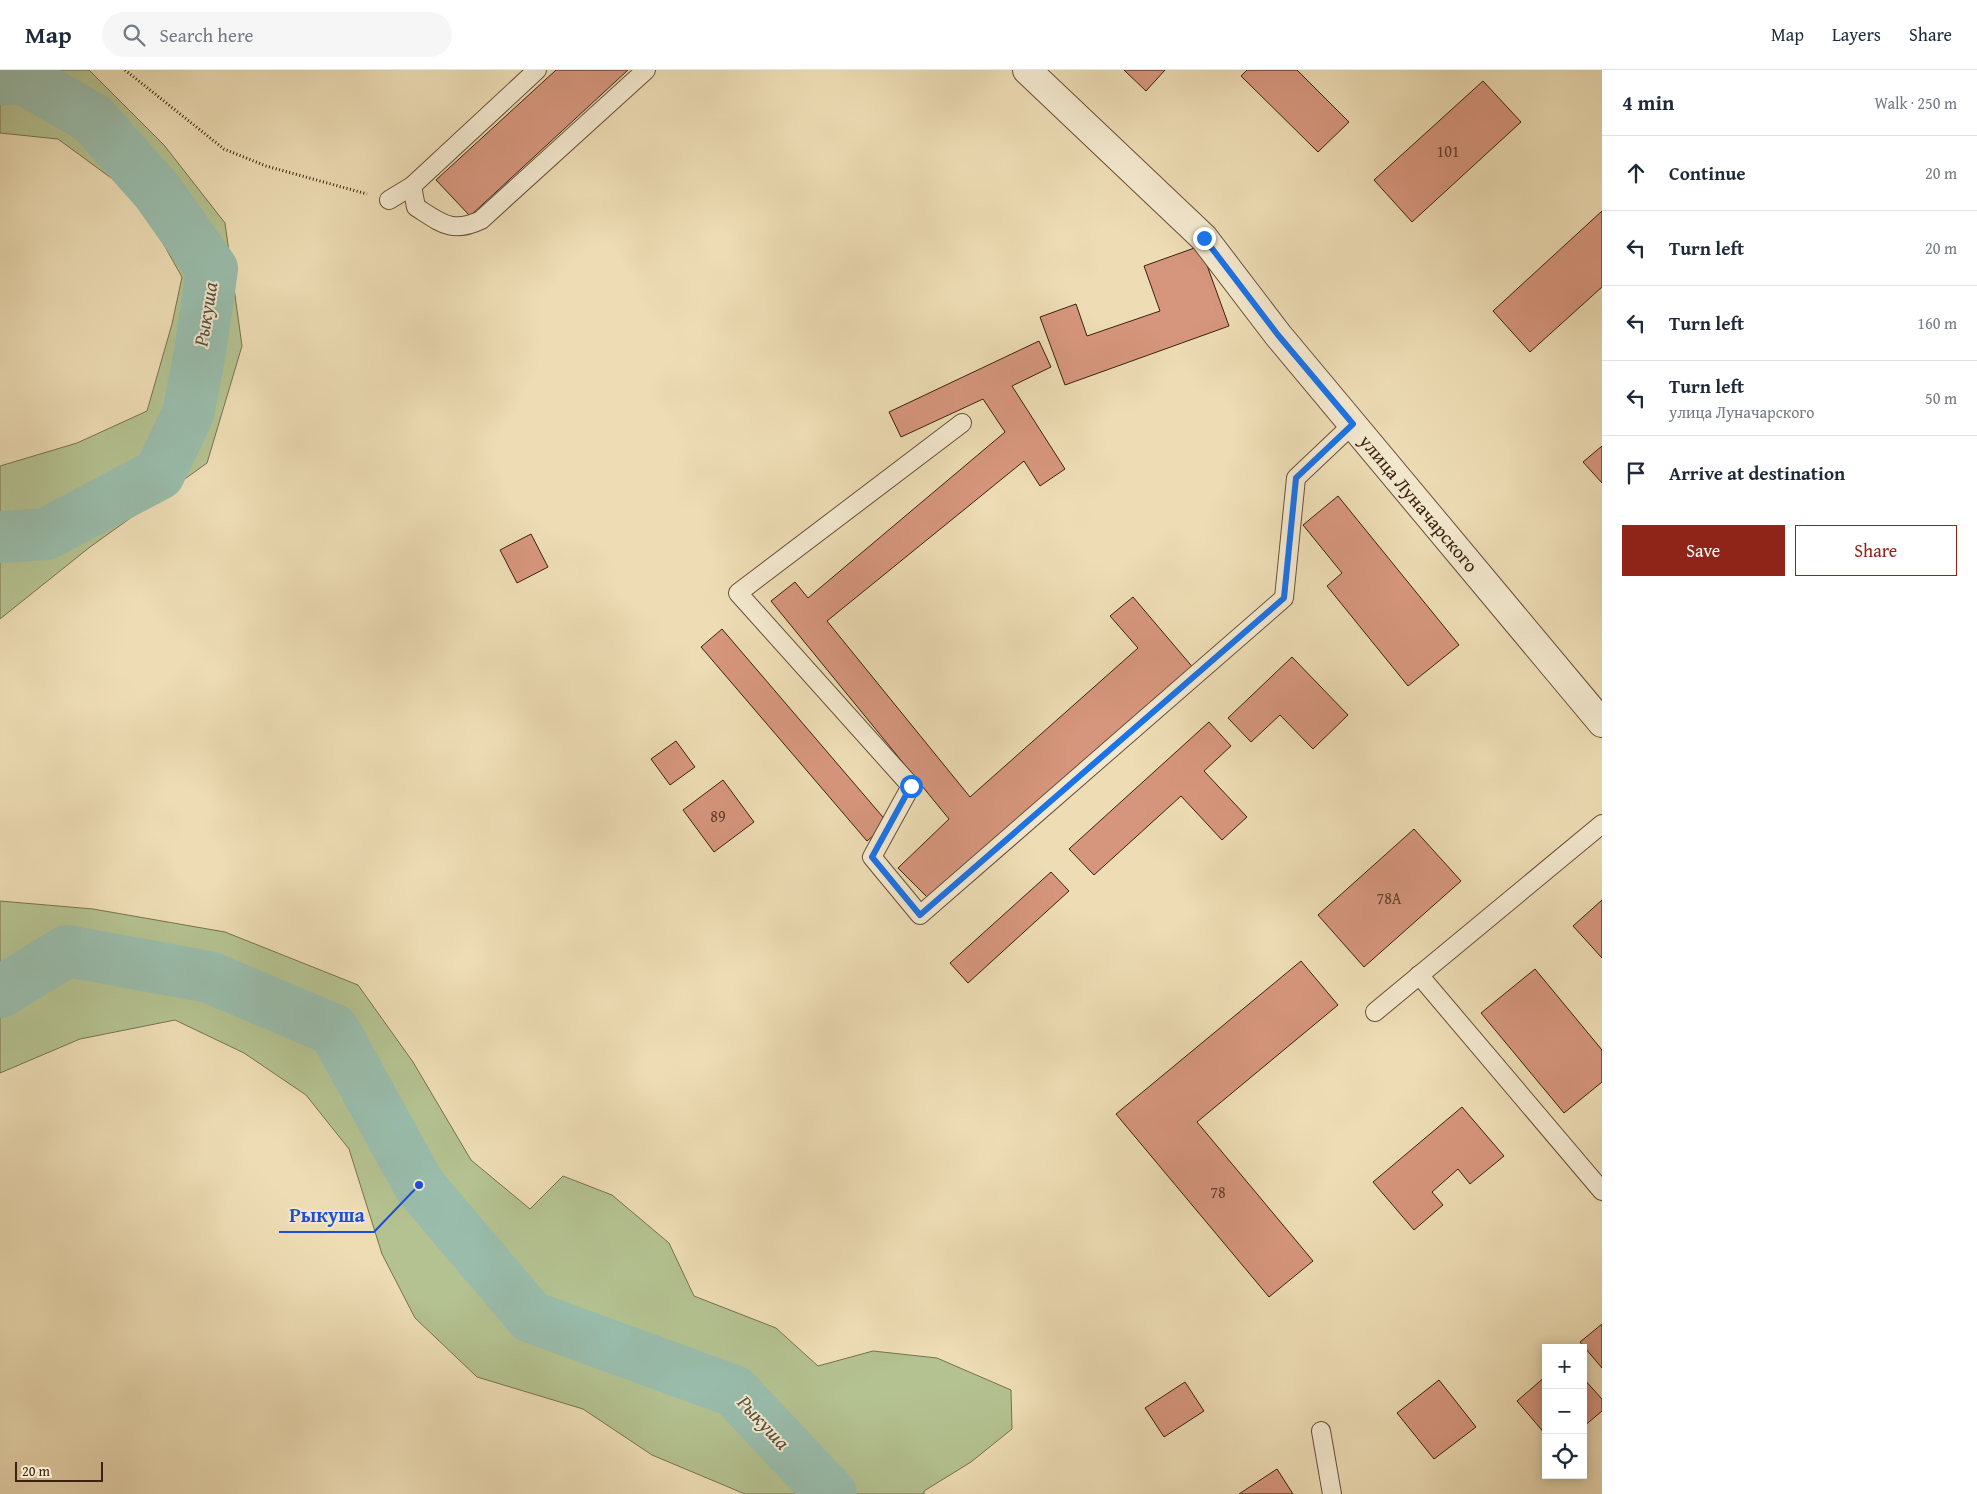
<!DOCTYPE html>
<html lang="en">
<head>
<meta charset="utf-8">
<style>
	body { margin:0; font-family:"Gentium Book Plus",serif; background:#f6f6f7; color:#1f2937 }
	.controls { position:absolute; right:15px; bottom:15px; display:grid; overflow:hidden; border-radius:0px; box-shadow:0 2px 12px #0003 }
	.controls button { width:45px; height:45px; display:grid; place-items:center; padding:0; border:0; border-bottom:1px solid #e0e1e3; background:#fff; color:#1f2937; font:25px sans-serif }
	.scale { position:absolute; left:15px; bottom:12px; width:88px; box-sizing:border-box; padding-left:5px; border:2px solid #3b210e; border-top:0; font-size:14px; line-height:18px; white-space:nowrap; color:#3b210e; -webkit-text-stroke:4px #f3e8ce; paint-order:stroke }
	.stop { position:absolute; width:15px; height:15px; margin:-11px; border:4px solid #1a73e8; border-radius:50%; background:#fff }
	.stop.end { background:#1a73e8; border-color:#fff; box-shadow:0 1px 5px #0008 }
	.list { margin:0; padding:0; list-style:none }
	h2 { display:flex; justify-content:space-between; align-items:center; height:65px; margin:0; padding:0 20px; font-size:21px }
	h2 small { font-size:16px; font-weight:400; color:#747a83 }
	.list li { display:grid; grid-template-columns:32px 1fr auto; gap:15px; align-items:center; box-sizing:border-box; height:75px; padding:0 20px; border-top:1px solid #e0e1e3 }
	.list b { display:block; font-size:19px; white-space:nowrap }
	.list p { margin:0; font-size:16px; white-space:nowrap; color:#747a83 }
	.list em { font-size:16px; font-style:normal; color:#747a83 }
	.actions { display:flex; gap:10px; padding:15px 20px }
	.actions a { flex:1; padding:11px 0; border:1px solid #8f2418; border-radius:0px; text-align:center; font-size:18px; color:#8f2418 }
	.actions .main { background:#8f2418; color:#fff }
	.icon { flex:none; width:28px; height:28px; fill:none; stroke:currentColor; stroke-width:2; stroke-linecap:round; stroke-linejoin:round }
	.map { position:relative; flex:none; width:1602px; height:1424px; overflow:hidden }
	header { display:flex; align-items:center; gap:30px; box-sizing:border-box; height:70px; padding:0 25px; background:#fff; border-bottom:1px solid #e0e1e3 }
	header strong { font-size:24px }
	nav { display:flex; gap:28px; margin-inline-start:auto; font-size:18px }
	.search { width:350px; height:45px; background:#f6f6f7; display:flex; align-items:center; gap:12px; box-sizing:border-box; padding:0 18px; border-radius:28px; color:#747a83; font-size:19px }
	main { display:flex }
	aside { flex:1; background:#fff }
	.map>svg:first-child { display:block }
</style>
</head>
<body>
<header>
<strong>Map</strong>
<div class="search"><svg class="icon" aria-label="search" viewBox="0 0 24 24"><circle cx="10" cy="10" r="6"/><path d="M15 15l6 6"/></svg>Search here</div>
<nav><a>Map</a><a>Layers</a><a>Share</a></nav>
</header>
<main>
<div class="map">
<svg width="1602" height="1424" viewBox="0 0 1602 1424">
	<rect width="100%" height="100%" fill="#eddcb4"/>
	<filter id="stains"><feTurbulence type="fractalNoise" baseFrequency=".004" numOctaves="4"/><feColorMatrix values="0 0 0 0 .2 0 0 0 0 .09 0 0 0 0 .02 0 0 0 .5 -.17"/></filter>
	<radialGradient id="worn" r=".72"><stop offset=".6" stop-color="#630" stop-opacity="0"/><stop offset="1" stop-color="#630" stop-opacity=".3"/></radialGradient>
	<g fill="#b4c190" stroke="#78714f">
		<path d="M0,0H89L164,75L225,153L242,276L207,393L90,477L0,549V396L77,373L147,341L172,254L182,207L137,127L58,69L0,63Z"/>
		<path d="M0,831L93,839L225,862L358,915L413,992L471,1090L530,1139L563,1106L612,1125L669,1173L694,1226L776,1258L818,1296L873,1281L937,1288L1011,1320L1012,1359L971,1392L924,1421V1424H745L652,1385L583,1339L477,1307L415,1248L382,1184L349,1079L306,1025L244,983L175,950L80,969L0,1003Z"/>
	</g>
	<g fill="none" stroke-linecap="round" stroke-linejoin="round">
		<g stroke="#99bcab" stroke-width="52">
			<path d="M0,9H24L92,48L157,121L212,199L200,282L188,344L159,404L46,464L0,467"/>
			<path d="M0,922L67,881L209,907L334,960L419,1115L531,1247L734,1321L831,1424"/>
		</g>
	</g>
	<g fill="#d6967d" stroke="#3b210e">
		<path d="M556,0H628L470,146L436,110Z"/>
		<path d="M1124,0H1165L1146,21Z"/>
		<path d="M1247,0H1297L1349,52L1318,82L1241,6Z"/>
		<path d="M1483,11L1521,52L1412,152L1374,110Z"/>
		<path d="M1602,141V217L1530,282L1493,241Z"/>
		<path d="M1200,176L1229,256L1065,315L1040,247L1076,234L1087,266L1160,241L1144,196Z"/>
		<path d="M1039,271L1051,297L1012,316L1065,399L1040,416L1024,391L827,551L970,727L1138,578L1110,546L1133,527L1195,600L937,837L898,798L949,749L771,531L795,512L808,528L1005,362L983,329L901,367L889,342Z"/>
		<path d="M1602,376V413L1583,392Z"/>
		<path d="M1338,426L1459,575L1408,616L1327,516L1342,503L1303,455Z"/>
		<path d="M531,464L548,497L517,513L500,480Z"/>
		<path d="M722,559L888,753L867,771L701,577Z"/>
		<path d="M1292,587L1348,645L1313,679L1280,645L1251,672L1228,648Z"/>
		<path d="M1209,652L1231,676L1204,701L1247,747L1222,770L1181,726L1094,805L1069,779Z"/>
		<path d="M676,671L695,697L670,715L651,689Z"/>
		<path d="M723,710L754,752L714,782L683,740Z"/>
		<path d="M1414,759L1461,811L1364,897L1318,845Z"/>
		<path d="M1051,802L1069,821L968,913L950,893Z"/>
		<path d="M1602,830V888L1573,856Z"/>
		<path d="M1301,891L1338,935L1197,1052L1313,1191L1269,1227L1116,1044Z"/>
		<path d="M1535,899L1602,980V1012L1564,1043L1481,943Z"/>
		<path d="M1462,1037L1504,1086L1470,1114L1458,1099L1432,1122L1443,1135L1414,1160L1373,1112Z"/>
		<path d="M1602,1254V1298L1580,1272Z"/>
		<path d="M1546,1306V1365L1517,1331Z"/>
		<path d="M1583,1308L1602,1329V1341L1583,1357Z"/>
		<path d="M1439,1310L1476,1357L1434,1389L1397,1343Z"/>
		<path d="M1185,1312L1204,1341L1164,1367L1145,1338Z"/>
		<path d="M1277,1399L1293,1424H1239Z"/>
	</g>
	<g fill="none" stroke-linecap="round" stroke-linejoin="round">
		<defs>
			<g id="lane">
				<path d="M412,116L416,137C441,153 452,164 481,150L646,0"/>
				<path d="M389,130L412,116L537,0"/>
				<path d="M962,353L738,523L911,716L872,787L920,845L1284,528L1296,408L1353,354"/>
				<path d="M1419,905L1602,1121"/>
				<path d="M1375,942L1602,754"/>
				<path d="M1321,1361L1332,1424"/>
			</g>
			<path id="street" d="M1027,0L1204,168L1278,265L1602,653"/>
		</defs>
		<use href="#lane" stroke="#685038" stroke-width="20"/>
		<use href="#street" stroke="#685038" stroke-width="30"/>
		<path stroke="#3b210e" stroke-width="3" stroke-dasharray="1 2.5" stroke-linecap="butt" d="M125,0L224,79L266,96L367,124"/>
		<use href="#lane" stroke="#f3e8ce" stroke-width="18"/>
		<use href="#street" stroke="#f3e8ce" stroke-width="28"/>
	</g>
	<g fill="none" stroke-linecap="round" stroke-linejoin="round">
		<path stroke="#1a73e8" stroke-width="6" d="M911,716L872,787L920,845L1284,528L1296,408L1353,354L1278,265L1204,168"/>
	</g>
	<g text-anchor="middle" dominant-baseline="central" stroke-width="4" stroke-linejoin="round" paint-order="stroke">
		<g font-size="16" fill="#623e2a">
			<text x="1448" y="81">101</text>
			<text x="718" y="746">89</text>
			<text x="1389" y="828">78А</text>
			<text x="1218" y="1122">78</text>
		</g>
		<g font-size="19" fill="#3b210e" stroke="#f3e8ce">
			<text transform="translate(1419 433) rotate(50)">улица Луначарского</text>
		</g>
		<g font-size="20" font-style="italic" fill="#57503d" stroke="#f3e8ce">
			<text transform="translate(205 244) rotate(-81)">Рыкуша</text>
			<text transform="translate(764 1352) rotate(47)">Рыкуша</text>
		</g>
	</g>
	<path fill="none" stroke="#1d4ed8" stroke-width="2" d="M419 1115L374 1162H279"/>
	<circle fill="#1d4ed8" stroke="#f3e8ce" stroke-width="2" cx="419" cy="1115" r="5"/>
	<g font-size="20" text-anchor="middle" font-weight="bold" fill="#1d4ed8" stroke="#f3e8ce" stroke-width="4" stroke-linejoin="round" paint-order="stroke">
		<text x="327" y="1152">Рыкуша</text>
	</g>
	<rect width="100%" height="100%" filter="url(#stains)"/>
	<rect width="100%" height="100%" fill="url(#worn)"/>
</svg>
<div class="controls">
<button>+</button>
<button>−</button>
<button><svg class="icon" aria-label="locate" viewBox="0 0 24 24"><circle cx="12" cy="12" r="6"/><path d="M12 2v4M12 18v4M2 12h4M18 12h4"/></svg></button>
</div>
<div class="scale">20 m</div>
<div class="stop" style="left:911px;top:716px"></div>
<div class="stop end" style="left:1204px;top:168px"></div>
</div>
<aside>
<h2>4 min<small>Walk · 250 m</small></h2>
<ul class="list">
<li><svg class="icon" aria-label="ahead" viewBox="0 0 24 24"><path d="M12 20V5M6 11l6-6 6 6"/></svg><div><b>Continue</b></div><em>20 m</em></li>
<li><svg class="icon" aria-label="left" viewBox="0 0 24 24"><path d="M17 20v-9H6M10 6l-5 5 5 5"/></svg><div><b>Turn left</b></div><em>20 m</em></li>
<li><svg class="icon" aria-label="left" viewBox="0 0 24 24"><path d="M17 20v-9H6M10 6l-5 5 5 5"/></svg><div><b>Turn left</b></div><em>160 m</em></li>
<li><svg class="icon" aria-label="left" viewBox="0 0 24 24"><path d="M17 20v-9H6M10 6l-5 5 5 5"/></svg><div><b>Turn left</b><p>улица Луначарского</p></div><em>50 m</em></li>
<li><svg class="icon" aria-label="arrive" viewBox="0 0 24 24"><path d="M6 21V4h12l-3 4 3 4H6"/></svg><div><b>Arrive at destination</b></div></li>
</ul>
<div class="actions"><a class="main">Save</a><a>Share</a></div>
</aside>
</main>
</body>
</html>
